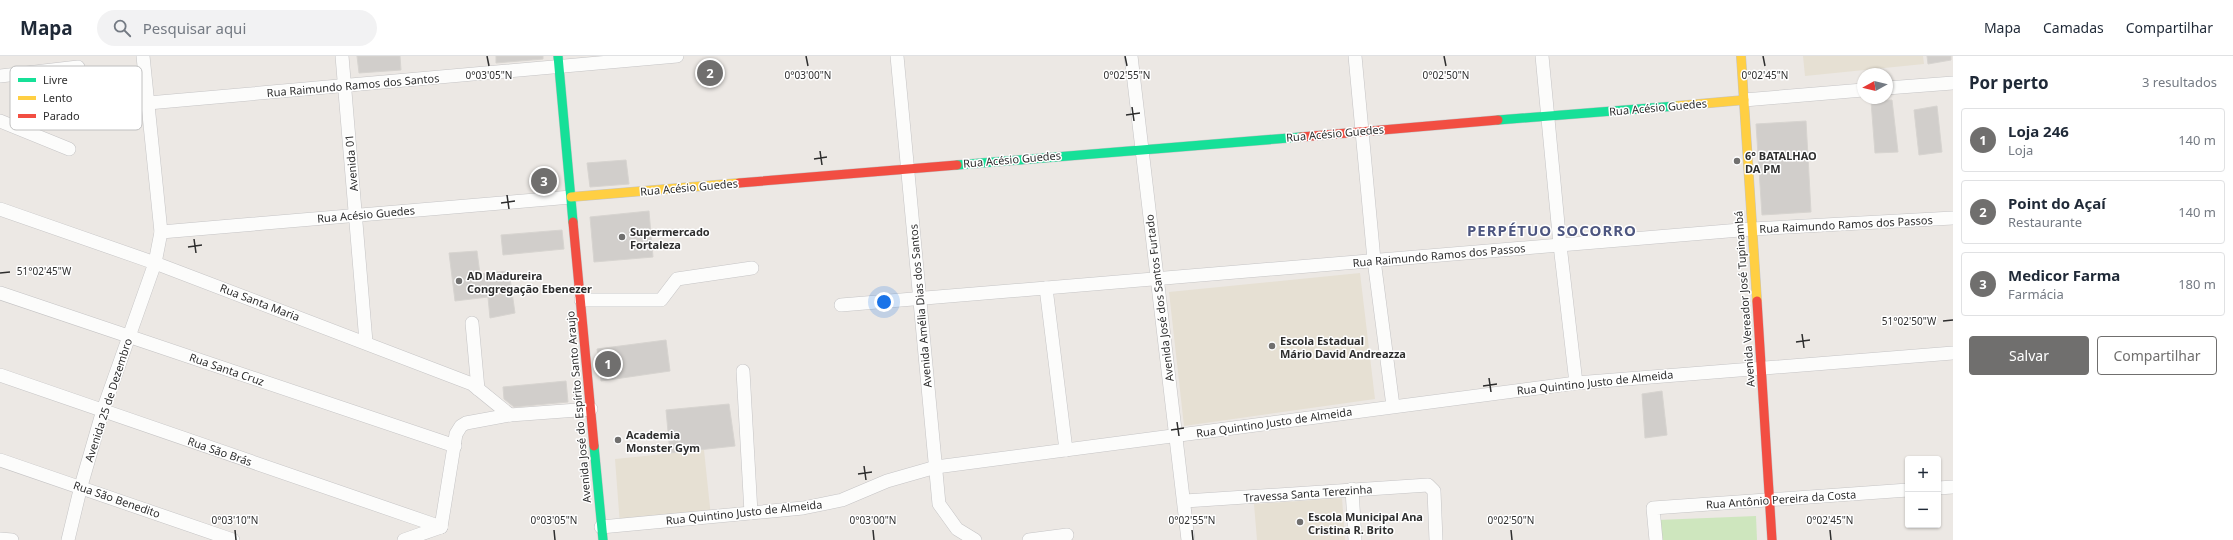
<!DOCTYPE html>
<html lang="pt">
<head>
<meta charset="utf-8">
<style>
	body { margin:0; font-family:"Noto Sans",sans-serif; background:#f2f2f3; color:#1f2937 }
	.controls { position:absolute; right:12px; bottom:12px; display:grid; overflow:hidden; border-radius:4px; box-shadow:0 1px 3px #0004 }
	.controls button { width:36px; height:36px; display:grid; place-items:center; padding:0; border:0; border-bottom:1px solid #e0e1e3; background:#fff; color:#1f2937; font:20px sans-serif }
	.compass { position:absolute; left:1857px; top:12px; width:36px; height:36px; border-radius:50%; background:#fff; box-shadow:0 1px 3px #0004; rotate:262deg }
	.you { position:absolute; left:884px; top:246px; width:14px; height:14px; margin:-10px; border:3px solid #fff; border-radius:50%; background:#1a73e8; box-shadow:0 0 0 6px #1a73e833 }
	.badge { display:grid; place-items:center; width:26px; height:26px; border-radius:50%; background:#706f6e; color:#fff; font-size:13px; font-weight:700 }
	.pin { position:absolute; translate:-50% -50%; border:2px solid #fff; box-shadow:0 1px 4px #0006 }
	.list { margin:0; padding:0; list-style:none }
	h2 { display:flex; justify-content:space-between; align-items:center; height:52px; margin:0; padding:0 16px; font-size:17px }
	h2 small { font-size:13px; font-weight:400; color:#747a83 }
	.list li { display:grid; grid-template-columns:26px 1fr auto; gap:12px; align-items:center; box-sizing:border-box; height:64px; margin:0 8px 8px; padding:0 8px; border:1px solid #e0e1e3; border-radius:4px }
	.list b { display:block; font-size:15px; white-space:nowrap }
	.list p { margin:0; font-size:13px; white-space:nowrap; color:#747a83 }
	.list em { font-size:13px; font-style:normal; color:#747a83 }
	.actions { display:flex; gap:8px; padding:12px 16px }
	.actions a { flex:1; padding:9px 0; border:1px solid #706f6e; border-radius:4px; text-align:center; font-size:14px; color:#706f6e }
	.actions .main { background:#706f6e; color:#fff }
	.icon { flex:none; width:22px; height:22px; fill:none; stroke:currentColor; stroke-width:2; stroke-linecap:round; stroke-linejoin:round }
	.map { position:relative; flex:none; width:1953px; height:484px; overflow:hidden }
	header { display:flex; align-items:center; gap:24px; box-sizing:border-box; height:56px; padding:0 20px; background:#fff; border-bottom:1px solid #e0e1e3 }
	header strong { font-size:19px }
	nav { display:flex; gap:22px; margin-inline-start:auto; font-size:14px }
	.search { width:280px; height:36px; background:#f2f2f3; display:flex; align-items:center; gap:10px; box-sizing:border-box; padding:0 14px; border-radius:22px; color:#747a83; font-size:15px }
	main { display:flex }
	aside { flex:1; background:#fff }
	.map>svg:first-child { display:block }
</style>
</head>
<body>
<header>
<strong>Mapa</strong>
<div class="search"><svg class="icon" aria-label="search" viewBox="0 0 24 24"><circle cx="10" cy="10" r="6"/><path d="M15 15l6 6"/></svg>Pesquisar aqui</div>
<nav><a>Mapa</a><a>Camadas</a><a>Compartilhar</a></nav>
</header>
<main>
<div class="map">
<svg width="1953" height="484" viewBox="0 0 1953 484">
	<rect width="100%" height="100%" fill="#ece8e4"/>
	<g fill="#e6e0d3">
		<path d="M1803,0H1923L1924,8L1805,20Z"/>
		<path d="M1360,217L1375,343L1184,370L1169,236Z"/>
		<path d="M704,394L711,461L620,469L615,403Z"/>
		<path d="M1342,442L1345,484H1257L1254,448Z"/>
	</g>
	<path fill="#cee6be" d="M1756,460L1757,484H1659L1658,464Z"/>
	<g fill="#d1cecb" stroke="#d7d4d0">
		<path d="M357,0H400L401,14L359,17Z"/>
		<path d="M496,0H543V3L496,7Z"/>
		<path d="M1927,0H1951V4L1928,8Z"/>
		<path d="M1892,44L1898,96L1875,97L1871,45Z"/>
		<path d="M1937,50L1942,96L1919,99L1914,54Z"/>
		<path d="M1806,65L1811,156L1762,159L1756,68Z"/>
		<path d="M626,104L629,128L590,131L587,107Z"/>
		<path d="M649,155L653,201L594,206L590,161Z"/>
		<path d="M562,174L564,193L503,199L501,179Z"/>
		<path d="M477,195L480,218L509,215L515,257L490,262L488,241L455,245L449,197Z"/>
		<path d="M666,284L670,315L601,325L597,293Z"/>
		<path d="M566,325L568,346L514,351L504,343L503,331Z"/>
		<path d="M1662,335L1667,379L1645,382L1642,338Z"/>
		<path d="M729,348L735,390L670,397L666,354Z"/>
	</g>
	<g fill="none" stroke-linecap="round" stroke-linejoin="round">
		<defs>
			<g id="street">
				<path d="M342,0L366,286"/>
				<path d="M897,0L939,448L957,473L975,484"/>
				<path d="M1131,0L1188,484"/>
				<path d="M1355,0L1374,204L1393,350"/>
				<path d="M1542,0L1560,189L1576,327"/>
				<path d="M0,20L78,11"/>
				<path d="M1887,32L1953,27"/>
				<path d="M1744,44L1863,34"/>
				<path d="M148,47L677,0"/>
				<path d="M0,65L69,93"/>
				<path d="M0,153L155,207L472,328L510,359"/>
				<path d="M161,176L571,141"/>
				<path d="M1046,232L1066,394"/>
				<path d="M0,237L455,390"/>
				<path d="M581,244H661L677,223L752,212"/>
				<path d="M841,249L1752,173L1953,162"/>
				<path d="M472,267L478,333"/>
				<path d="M743,315L751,457"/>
				<path d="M0,319L441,471"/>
				<path d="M0,404L233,484"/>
				<path d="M1938,432L1953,431"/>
				<path d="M1352,433L1355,484"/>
				<path d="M1185,445L1428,429L1434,435L1436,484"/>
				<path d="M441,471L456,378L461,370L466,367L510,359L591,353"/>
				<path d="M601,471L803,452L842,444L887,425L936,411L1576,327L1953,297"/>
				<path d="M0,483L12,484"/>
				<path d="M68,484L81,430L103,354L155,207L161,176L143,0"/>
				<path d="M404,484L441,471"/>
				<path d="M1029,484L1067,479"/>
				<path d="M1656,484L1653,452L1908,434"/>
			</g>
			<g id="fast">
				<path d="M558,0L573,166"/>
				<path d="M1498,64L1676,50"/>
				<path d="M957,109L1301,81"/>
				<path d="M594,390L603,484"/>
			</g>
			<g id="slow">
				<path d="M1741,0L1757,245"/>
				<path d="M1676,50L1744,44"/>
				<path d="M571,141L739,127"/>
			</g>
			<g id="jam">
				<path d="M1301,81L1498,64"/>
				<path d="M739,127L957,109"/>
				<path d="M573,166L594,390"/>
				<path d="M1757,245L1772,484"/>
			</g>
		</defs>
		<use href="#street" stroke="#c5c4c5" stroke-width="14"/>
		<use href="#fast" stroke="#c5c4c5" stroke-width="10"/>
		<use href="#slow" stroke="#c5c4c5" stroke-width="10"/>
		<use href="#jam" stroke="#c5c4c5" stroke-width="10"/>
		<use href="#street" stroke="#fcfcfb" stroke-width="13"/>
		<use href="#fast" stroke="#16e098" stroke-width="9"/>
		<use href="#slow" stroke="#ffcf43" stroke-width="9"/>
		<use href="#jam" stroke="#f24e42" stroke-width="9"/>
	</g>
	<path fill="none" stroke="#2e2e2e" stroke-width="1.5" d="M487,0L489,10M806,0L808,10M1125,0L1127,10M1444,0L1446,10M1763,0L1765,10M1132,51L1134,65M1126,59L1140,57M820,95L822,109M814,103L827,101M507,139L509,153M501,147L515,145M194,183L196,197M188,191L202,189M0,217L10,216M1943,265L1953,264M1802,278L1804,292M1796,286L1810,284M1489,322L1491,336M1483,330L1497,328M1177,366L1179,380M1171,374L1184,372M864,410L866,424M858,418L872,416M235,474L236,484M554,474L555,484M873,474L874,484M1192,474L1193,484M1511,474L1512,484M1830,474L1831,484"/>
	<g fill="#706f6e" stroke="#fff" stroke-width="1.5">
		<circle cx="1737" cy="105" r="4"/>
		<circle cx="622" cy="181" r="4"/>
		<circle cx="459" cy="225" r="4"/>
		<circle cx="1272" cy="290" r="4"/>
		<circle cx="618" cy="384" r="4"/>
		<circle cx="1300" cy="466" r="4"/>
	</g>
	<g text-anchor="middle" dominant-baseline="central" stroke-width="3" stroke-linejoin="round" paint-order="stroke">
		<g font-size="11" fill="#2e2e2e" stroke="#fff">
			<text transform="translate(353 29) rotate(-5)">Rua Raimundo Ramos dos Santos</text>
			<text transform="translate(1658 51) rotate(-5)">Rua Acésio Guedes</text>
			<text transform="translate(1335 77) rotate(-5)">Rua Acésio Guedes</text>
			<text transform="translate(1012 103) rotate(-5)">Rua Acésio Guedes</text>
			<text transform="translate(351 107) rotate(-95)">Avenida 01</text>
			<text transform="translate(689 131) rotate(-5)">Rua Acésio Guedes</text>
			<text transform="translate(366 158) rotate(-5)">Rua Acésio Guedes</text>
			<text transform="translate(1846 168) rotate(-3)">Rua Raimundo Ramos dos Passos</text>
			<text transform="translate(1439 199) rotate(-5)">Rua Raimundo Ramos dos Passos</text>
			<text transform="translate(1159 242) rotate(-97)">Avenida José dos Santos Furtado</text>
			<text transform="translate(1744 243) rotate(-94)">Avenida Vereador José Tupinambá</text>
			<text transform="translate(260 246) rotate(21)">Rua Santa Maria</text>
			<text transform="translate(920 250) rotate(-95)">Avenida Amélia Dias dos Santos</text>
			<text transform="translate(227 313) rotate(19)">Rua Santa Cruz</text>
			<text transform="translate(1595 326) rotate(-6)">Rua Quintino Justo de Almeida</text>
			<text transform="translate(108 344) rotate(-72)">Avenida 25 de Dezembro</text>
			<text transform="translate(578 351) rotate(-95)">Avenida José do Espírito Santo Araujo</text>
			<text transform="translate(1274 366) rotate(-8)">Rua Quintino Justo de Almeida</text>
			<text transform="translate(220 395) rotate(19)">Rua São Brás</text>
			<text transform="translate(1308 437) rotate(-4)">Travessa Santa Terezinha</text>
			<text transform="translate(117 443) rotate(19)">Rua São Benedito</text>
			<text transform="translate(1781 443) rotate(-4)">Rua Antônio Pereira da Costa</text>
			<text transform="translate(744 456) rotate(-6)">Rua Quintino Justo de Almeida</text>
		</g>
		<g font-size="11" font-weight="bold" fill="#2e2e2e" stroke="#fff" text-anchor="start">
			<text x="1745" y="99">6° BATALHAO<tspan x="1745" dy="13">DA PM</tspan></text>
			<text x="630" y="175">Supermercado<tspan x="630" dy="13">Fortaleza</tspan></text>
			<text x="467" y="219">AD Madureira<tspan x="467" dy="13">Congregação Ebenezer</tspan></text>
			<text x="1280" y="284">Escola Estadual<tspan x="1280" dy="13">Mário David Andreazza</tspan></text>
			<text x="626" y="378">Academia<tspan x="626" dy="13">Monster Gym</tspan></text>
			<text x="1308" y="460">Escola Municipal Ana<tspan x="1308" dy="13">Cristina R. Brito</tspan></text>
		</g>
		<g font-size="15" font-weight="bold" letter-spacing="1" fill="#4d5680" stroke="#fff">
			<text x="1552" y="174">PERPÉTUO SOCORRO</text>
		</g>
	</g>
	<rect x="10" y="10" width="132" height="64" rx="6" fill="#fff" stroke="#c0c0c0" stroke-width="1"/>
	<rect x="18" y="22" width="18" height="4" fill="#16e098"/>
	<rect x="18" y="40" width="18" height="4" fill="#ffcf43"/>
	<rect x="18" y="58" width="18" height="4" fill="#f24e42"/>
	<g font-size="11" fill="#2e2e2e">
		<text x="43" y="28">Livre</text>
		<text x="43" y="46">Lento</text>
		<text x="43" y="64">Parado</text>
	</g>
	<g font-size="10" text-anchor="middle" fill="#2e2e2e" stroke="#fff" stroke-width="3" stroke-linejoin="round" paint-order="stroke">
		<text x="489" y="23">0°03'05"N</text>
		<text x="808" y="23">0°03'00"N</text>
		<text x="1127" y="23">0°02'55"N</text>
		<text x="1446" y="23">0°02'50"N</text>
		<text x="1765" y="23">0°02'45"N</text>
		<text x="44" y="219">51°02'45"W</text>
		<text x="1909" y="269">51°02'50"W</text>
		<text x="235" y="468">0°03'10"N</text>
		<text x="554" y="468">0°03'05"N</text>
		<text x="873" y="468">0°03'00"N</text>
		<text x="1192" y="468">0°02'55"N</text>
		<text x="1511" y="468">0°02'50"N</text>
		<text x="1830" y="468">0°02'45"N</text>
	</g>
</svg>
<div class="controls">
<button>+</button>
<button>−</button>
</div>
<svg class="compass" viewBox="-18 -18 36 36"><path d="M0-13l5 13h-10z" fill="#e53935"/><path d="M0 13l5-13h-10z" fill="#747a83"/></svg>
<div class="you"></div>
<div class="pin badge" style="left:608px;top:308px">1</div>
<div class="pin badge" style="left:710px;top:17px">2</div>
<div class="pin badge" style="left:544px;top:125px">3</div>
</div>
<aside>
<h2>Por perto<small>3 resultados</small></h2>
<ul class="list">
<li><span class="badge">1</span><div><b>Loja 246</b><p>Loja</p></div><em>140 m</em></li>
<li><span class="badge">2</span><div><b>Point do Açaí</b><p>Restaurante</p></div><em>140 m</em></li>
<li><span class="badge">3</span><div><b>Medicor Farma</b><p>Farmácia</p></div><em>180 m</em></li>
</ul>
<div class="actions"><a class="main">Salvar</a><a>Compartilhar</a></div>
</aside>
</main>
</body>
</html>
